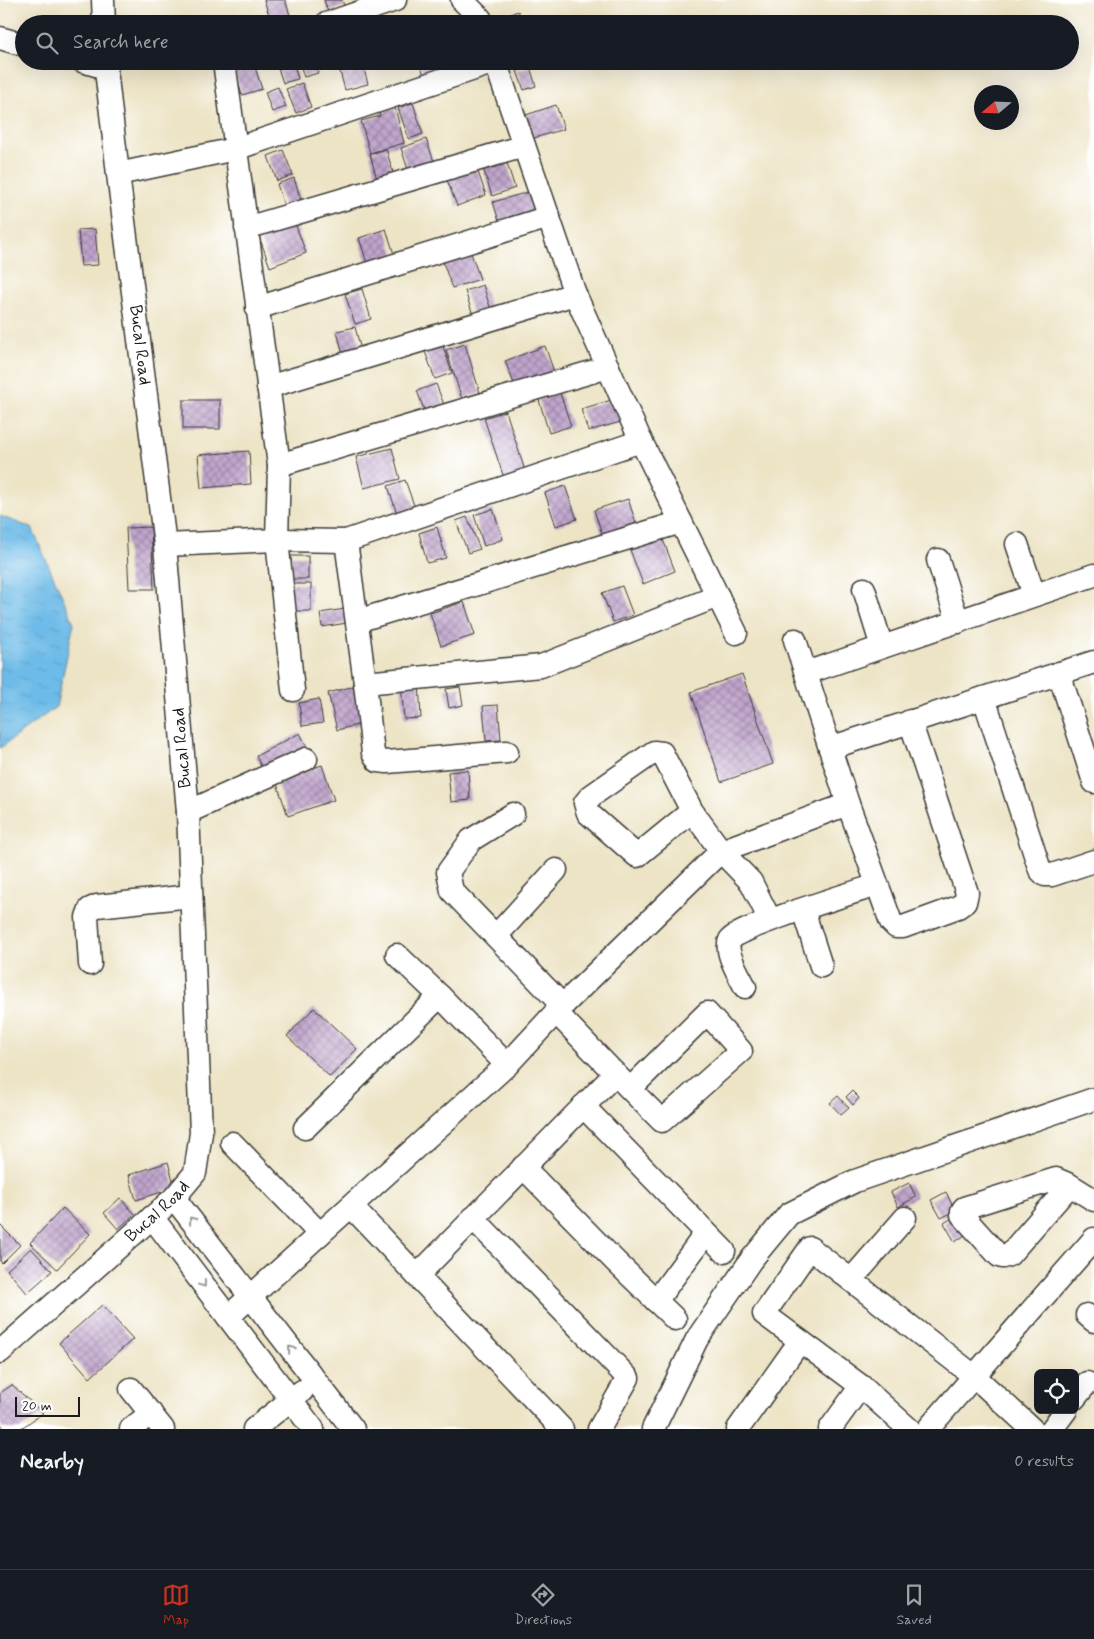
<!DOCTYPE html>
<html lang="en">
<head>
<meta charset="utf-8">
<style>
	body { margin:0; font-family:Mynerve,sans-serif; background:#242831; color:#f1f3f6 }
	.controls { position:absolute; right:15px; bottom:15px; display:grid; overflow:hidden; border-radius:8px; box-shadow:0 5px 20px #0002 }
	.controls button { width:45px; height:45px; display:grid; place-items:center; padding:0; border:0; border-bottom:1px solid #363941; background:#171b24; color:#f1f3f6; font:25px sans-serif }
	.compass { position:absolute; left:974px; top:85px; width:45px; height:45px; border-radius:50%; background:#171b24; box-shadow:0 5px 20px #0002; rotate:251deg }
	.scale { position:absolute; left:15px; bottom:12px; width:65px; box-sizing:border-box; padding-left:5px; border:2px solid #1c1c1c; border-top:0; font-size:14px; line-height:18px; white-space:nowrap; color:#1c1c1c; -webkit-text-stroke:4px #fff; paint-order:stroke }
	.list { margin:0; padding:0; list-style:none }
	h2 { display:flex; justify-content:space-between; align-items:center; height:65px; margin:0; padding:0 20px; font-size:21px }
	h2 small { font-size:16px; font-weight:400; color:#9ea1a6 }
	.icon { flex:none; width:28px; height:28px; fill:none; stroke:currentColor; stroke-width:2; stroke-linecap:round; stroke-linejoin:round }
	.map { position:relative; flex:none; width:1094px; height:1429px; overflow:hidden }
	.search { position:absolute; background:#171b24; box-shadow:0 5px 20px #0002; left:15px; right:15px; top:15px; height:55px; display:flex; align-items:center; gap:12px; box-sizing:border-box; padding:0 18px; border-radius:28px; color:#9ea1a6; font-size:19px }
	.sheet { height:140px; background:#171b24 }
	nav { display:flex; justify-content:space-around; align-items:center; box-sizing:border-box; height:70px; border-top:1px solid #363941; background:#171b24; font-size:14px; color:#9ea1a6 }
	nav a { display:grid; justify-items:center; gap:2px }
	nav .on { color:#c8321e }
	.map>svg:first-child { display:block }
</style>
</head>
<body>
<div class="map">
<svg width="1094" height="1429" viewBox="0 0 1094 1429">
	<defs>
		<pattern id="water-ripples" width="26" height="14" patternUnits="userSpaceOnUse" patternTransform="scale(1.25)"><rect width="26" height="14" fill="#6dbbe8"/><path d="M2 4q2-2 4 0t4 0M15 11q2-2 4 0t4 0" fill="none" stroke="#5ea0c6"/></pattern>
		<pattern id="building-cross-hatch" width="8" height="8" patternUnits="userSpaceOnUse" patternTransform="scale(1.25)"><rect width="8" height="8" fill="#c0a4cc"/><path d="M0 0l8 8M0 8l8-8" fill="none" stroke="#9b85a5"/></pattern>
	</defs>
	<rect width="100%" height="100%" fill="#fff"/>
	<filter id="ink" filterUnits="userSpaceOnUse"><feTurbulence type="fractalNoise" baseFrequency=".02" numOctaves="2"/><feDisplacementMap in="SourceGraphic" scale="10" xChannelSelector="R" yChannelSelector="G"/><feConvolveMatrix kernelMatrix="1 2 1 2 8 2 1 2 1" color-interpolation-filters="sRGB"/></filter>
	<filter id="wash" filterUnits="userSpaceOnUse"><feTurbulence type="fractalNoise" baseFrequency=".0096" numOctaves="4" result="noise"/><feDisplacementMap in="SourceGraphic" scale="20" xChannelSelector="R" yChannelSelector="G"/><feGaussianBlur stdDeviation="1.12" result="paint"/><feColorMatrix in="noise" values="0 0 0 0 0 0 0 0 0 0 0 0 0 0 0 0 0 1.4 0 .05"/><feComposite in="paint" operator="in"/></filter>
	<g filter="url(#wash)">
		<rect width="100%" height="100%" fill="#ede4c6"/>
		<path fill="url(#water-ripples)" stroke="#446c82" d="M0,516L32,528L74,623L56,707L0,748Z"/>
		<g id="blocks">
			<g fill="url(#building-cross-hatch)">
				<path d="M264,0H285L293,24H272Z"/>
				<path d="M324,0H342L344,6L328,12Z"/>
				<path d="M518,11L524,24H495L494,21Z"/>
				<path d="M253,61L262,89L242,95L233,66Z"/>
				<path d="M293,61L298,79L283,83L276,62Z"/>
				<path d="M299,61H314L318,73L304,77Z"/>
				<path d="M419,61H435L438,70L424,75Z"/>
				<path d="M362,62L368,84L345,90L339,68Z"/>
				<path d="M530,67L536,86L524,90L517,71Z"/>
				<path d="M302,83L311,107L296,113L286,89Z"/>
				<path d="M278,87L286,107L272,112L265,92Z"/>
				<path d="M413,103L423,134L409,139L398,108Z"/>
				<path d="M556,105L564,129L534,138L526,115Z"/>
				<path d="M395,108L404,143L370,153L361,121L380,116L379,113Z"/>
				<path d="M426,139L436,167L410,176L401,148Z"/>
				<path d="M386,149L396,182L379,187L370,154Z"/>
				<path d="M283,150L293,175L277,181L268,156Z"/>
				<path d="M505,157L515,188L492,196L482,165Z"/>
				<path d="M477,169L486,195L457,206L447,180Z"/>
				<path d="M294,178L303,206L286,212L277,184Z"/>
				<path d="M532,191L538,213L500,224L493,202Z"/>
				<path d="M295,223L306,253L270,267L259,236Z"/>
				<path d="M95,229L98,265L81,266L78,230Z"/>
				<path d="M386,229L395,257L368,266L359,238Z"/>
				<path d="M471,253L480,279L452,288L443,262Z"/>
				<path d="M483,285L492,313L474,318L465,291Z"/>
				<path d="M362,289L371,319L355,324L345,294Z"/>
				<path d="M355,327L363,358L345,363L337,331Z"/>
				<path d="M441,340L452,373L435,379L423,346Z"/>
				<path d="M465,344L480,393L462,399L446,350Z"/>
				<path d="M545,346L554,372L515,386L505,361Z"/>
				<path d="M436,384L446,410L427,417L417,391Z"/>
				<path d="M560,393L571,426L549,433L539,400Z"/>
				<path d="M615,399L621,422L588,431L581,409Z"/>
				<rect x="183" y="400" width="37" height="29"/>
				<path d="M506,411L526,474L505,481L484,418Z"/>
				<path d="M392,448L400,479L364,488L356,457Z"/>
				<path d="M249,451L251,484L201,488L198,455Z"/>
				<path d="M405,480L416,511L398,517L388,486Z"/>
				<path d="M565,486L577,519L556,526L545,493Z"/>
				<path d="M628,499L638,529L604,540L594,510Z"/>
				<path d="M493,509L503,539L484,546L474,515Z"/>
				<path d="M467,517L480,549L468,553L456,521Z"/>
				<path d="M151,527L154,589H129L126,528Z"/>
				<path d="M437,527L446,558L427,563L419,533Z"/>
				<path d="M662,537L675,571L643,584L630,550Z"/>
				<rect x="291" y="556" width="17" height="23"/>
				<rect x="290" y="584" width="21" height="27"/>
				<path d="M622,586L633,615L613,622L602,593Z"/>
				<path d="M464,602L475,635L441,646L430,613Z"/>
				<path d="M345,609L347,623L322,627L320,613Z"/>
				<path d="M742,674L773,764L721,782L691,692Z"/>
				<path d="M419,682L421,718L404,719L401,683Z"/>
				<path d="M355,686L365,723L337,730L328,693Z"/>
				<path d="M460,687L463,705L449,708L446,689Z"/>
				<path d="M319,699L323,723L302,726L299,703Z"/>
				<path d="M498,705L501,740L486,741L483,706Z"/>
				<path d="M300,733L308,749L264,772L256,756Z"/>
				<path d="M322,765L334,800L288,816L276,781Z"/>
				<path d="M468,770L470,800L451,802L448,772Z"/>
				<path d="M314,1008L357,1049L330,1077L287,1036Z"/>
				<path d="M852,1091L859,1098L853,1105L846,1097Z"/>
				<path d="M838,1096L849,1108L841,1115L830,1103Z"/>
				<path d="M168,1162L175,1188L136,1200L129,1175Z"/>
				<path d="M909,1183L916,1197L898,1207L891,1192Z"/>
				<path d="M946,1192L955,1211L941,1218L931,1200Z"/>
				<path d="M120,1198L135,1214L118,1229L104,1213Z"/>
				<path d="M63,1208L90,1234L57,1269L30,1243Z"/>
				<path d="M954,1217L965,1235L955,1242L944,1223Z"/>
				<path d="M0,1225L20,1245L2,1263L0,1261Z"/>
				<path d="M31,1248L52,1271L27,1293L7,1270Z"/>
				<path d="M102,1305L133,1339L90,1378L59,1343Z"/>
				<path d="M12,1385L43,1413L20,1429H5L0,1423V1393Z"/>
			</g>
		</g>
	</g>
	<g filter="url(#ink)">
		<use href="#blocks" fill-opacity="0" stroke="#3b3a36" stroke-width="1"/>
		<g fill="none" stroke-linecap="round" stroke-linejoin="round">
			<defs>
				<g id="minor">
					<path d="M103,0L104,24"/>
					<path d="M462,0L480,18L482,24"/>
					<path d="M326,24L395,0"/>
					<path d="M0,38L24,45"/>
					<path d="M82,61L106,68"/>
					<path d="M227,61L225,69L279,465L277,540L293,690"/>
					<path d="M495,61L575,294L641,441L736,633"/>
					<path d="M118,174L235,149L495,62"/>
					<path d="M246,228L524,146"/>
					<path d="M257,308L549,217"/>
					<path d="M268,387L575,294"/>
					<path d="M279,465L608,367"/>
					<path d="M346,541L365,683L373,753L378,761L387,762L507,752"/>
					<path d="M1017,544L1034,595"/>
					<path d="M165,545L277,540L346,541L641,441"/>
					<path d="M938,560L958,622"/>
					<path d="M864,589L882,647"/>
					<path d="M357,621L681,522"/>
					<path d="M795,640L848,804L891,922L896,927H903L958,907L965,902L967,893L910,721"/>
					<path d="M806,673L1094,575"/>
					<path d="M1059,673L1094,782"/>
					<path d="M365,683L541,666L718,596"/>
					<path d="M984,698L1040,870L1045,875H1052L1094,861"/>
					<path d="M830,748L1094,662"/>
					<path d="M692,811L637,856L588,813L585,803L591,796L654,752L662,753L692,811L721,851L751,882L770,920"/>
					<path d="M188,812L306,759"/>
					<path d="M513,814L471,840L448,872L452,891L563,1006"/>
					<path d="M803,910L821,966"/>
					<path d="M496,936L556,870"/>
					<path d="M397,955L440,996L507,1065"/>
					<path d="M90,964L87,917L90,909L97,906L191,896"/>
					<path d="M745,987C740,976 724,952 730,940C736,928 856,892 877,885"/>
					<path d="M556,1012C591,1049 626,1086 662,1121L741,1051L707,1013L630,1089"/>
					<path d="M583,1106L724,1251"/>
					<path d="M305,1128L440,996"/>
					<path d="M232,1143L320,1234"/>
					<path d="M523,1167L615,1261L675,1319"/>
					<path d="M1070,1185L1009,1255L1003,1257L999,1256L962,1215V1211L964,1208L1056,1179L1070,1185L1094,1200"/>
					<path d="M174,1198L353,1429"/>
					<path d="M351,1206L562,1429"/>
					<path d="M152,1217L313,1429"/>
					<path d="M473,1218L628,1378L599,1429"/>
					<path d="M417,1276L615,1074"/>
					<path d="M851,1280L905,1218"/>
					<path d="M656,1301L706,1233"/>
					<path d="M1087,1315L1094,1321"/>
					<path d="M228,1317L507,1065L556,1012L721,851L848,804"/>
					<path id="s1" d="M0,1352L174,1198L195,1173L201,1133L188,812L165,545L118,174L105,61"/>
					<path d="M131,1389L163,1429"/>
					<path d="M1075,1398L1087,1383"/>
					<path d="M131,1429L151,1413"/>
					<path d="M254,1429L302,1391"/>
					<path d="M653,1429L697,1339L751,1260L789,1214L855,1181L1094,1099"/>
					<path d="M738,1429L800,1341"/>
					<path d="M830,1429L861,1386"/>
					<path d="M909,1429L861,1386L764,1314L810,1248L974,1376L1032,1429"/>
					<path d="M928,1429L1094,1239"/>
					<path d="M1052,1429L1066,1410"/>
				</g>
			</defs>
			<use href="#minor" stroke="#3b3a36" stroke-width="25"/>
			<use href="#minor" stroke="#fff" stroke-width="22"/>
		</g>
		<defs><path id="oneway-chevron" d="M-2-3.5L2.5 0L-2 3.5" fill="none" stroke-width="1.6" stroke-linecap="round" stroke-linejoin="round" transform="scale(1.25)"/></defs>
		<g stroke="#999">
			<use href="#oneway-chevron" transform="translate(192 1220) rotate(-128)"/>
			<use href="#oneway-chevron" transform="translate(203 1284) rotate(53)"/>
			<use href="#oneway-chevron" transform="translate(291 1349) rotate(-128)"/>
		</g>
	</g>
	<g text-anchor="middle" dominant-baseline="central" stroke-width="4" stroke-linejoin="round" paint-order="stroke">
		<g font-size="18" fill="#1c1c1c" stroke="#fff">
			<text transform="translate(140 345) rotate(83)">Bucal Road</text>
			<text transform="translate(182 748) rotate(-95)">Bucal Road</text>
			<text stroke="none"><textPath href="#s1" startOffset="211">Bucal Road</textPath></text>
		</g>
	</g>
</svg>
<div class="controls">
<button><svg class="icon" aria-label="locate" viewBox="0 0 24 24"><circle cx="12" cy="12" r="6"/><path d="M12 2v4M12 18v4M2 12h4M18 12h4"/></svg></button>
</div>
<svg class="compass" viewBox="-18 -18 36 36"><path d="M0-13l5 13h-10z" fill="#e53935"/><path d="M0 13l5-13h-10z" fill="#9ea1a6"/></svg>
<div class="scale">20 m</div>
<div class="search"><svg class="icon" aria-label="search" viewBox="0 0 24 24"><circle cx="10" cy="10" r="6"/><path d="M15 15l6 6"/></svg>Search here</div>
</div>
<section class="sheet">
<h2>Nearby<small>0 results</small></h2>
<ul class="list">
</ul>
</section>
<nav>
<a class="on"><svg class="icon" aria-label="map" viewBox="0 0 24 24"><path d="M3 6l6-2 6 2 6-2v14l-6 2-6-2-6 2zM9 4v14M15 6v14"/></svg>Map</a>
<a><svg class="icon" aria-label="directions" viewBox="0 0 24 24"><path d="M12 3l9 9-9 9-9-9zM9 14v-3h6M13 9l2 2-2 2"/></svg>Directions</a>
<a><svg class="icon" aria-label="saved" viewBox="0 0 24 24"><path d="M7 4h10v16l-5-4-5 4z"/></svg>Saved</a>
</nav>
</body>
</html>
